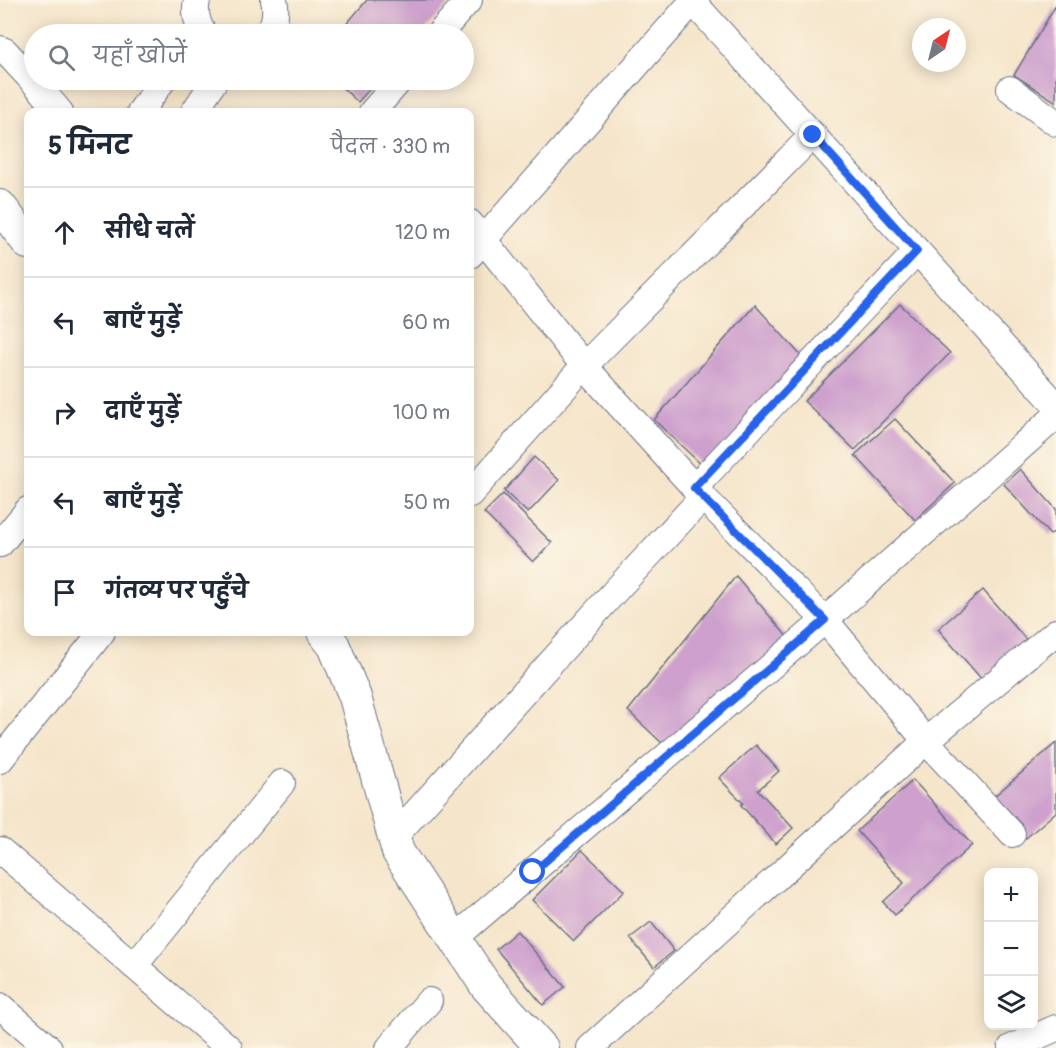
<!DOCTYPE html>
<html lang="hi">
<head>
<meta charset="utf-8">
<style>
	body { margin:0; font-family:Pangolin,"Playpen Sans Deva",sans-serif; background:#f6f6f7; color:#1f2937 }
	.controls { position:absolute; right:18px; bottom:18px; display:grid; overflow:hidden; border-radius:12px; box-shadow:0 3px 15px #0003 }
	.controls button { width:54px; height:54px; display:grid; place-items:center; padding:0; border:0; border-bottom:2px solid #e0e1e3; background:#fff; color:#1f2937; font:30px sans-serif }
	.compass { position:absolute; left:912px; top:18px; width:54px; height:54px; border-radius:50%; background:#fff; box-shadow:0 3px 15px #0003; rotate:35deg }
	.stop { position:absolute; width:18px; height:18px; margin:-14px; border:4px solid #2563eb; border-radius:50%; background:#fff }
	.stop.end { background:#2563eb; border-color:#fff; box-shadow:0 2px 6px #0008 }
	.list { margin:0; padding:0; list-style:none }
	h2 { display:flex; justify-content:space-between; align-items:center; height:78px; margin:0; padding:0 24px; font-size:26px }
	h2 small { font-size:20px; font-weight:400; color:#747a83 }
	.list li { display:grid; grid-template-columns:39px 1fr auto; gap:18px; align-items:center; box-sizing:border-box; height:90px; padding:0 24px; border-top:2px solid #e0e1e3 }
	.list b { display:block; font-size:22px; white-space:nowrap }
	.list em { font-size:20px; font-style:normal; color:#747a83 }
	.icon { flex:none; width:33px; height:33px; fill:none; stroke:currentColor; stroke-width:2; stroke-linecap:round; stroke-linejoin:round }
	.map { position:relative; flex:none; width:1056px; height:1048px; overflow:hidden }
	.search { position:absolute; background:#fff; box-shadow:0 3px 15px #0003; left:24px; top:24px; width:450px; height:66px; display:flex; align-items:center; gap:15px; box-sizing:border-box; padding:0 21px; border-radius:33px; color:#747a83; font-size:22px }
	.panel { position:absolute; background:#fff; box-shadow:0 3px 15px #0003; left:24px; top:108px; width:450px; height:528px; border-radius:12px }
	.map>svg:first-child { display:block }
</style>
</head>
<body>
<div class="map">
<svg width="1056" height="1048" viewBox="0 0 1056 1048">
	<rect width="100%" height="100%" fill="#fcf5e5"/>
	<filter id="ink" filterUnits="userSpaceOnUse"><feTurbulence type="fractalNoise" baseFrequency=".0167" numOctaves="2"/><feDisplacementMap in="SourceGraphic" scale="12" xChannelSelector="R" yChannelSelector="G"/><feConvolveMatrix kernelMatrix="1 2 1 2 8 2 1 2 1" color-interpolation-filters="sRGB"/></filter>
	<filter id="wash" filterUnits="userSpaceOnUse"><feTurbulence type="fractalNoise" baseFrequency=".008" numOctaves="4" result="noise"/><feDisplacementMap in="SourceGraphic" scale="24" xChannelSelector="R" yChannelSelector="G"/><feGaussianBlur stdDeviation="1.35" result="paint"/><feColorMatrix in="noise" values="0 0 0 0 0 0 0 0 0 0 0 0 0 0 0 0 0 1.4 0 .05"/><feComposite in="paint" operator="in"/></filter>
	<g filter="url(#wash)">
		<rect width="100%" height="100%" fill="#f5e5ca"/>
		<g id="blocks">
			<g fill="#cea0cd">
				<path d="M367,0H453L421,34H338Z"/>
				<path d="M1056,5V102L1014,75Z"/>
				<path d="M334,80H378L358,102Z"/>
				<path d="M900,304L950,353L855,450L804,401Z"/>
				<path d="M755,305L804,359L706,469L654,420Z"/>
				<path d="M895,419L955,483L915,520L855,455Z"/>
				<path d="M534,457L559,480L528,513L504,491Z"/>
				<path d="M1020,469L1056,509V530L1050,535L1004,484Z"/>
				<path d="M503,494L552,543L533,562L484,513Z"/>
				<path d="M736,576L789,639L663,744L628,711Z"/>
				<path d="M983,590L1029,643L984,682L938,629Z"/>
				<path d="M1056,743V812L1026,838L992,798Z"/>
				<path d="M756,745L779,771L758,790L793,828L776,844L741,805L743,803L719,778Z"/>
				<path d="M913,780L972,845L895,915L883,902L904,883L857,831Z"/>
				<path d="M582,850L624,891L574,941L532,900Z"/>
				<path d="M651,922L674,951L654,967L630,938Z"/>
				<path d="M517,931L565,987L543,1005L496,949Z"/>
			</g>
		</g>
	</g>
	<g filter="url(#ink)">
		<use href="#blocks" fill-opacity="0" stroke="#676f84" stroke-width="1.5"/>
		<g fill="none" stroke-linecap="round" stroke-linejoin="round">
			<defs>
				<g id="minor">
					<path d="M197,0C194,13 197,24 204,34"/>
					<path d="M693,2L1056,405"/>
					<path d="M267,34C275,24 277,13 274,0"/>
					<path d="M439,34L469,0"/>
					<path d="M0,49L5,51L43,92L60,112"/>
					<path d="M1010,89L1056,123"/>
					<path d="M140,112L163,80"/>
					<path d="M194,112L215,80"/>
					<path d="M372,112L400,80"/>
					<path d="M470,255L694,0"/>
					<path d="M694,488L917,251"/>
					<path d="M470,494L584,366L813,135"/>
					<path d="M703,497L825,620L926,741L1012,834"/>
					<path d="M0,544L28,510"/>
					<path d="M0,760L102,632"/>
					<path d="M394,837L616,590L703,497L584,366L470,223"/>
					<path d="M0,850L229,1048"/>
					<path d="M455,938L825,620L1056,416"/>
					<path d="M134,966L282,783"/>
					<path d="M0,1006L49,1048"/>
					<path d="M389,1048L429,1001"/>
					<path d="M590,1048L926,741L1056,632"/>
					<path d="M1011,1048L1056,1028"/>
				</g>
				<g id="tertiary">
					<path d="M0,206L28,243"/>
					<path d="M323,632L334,646L355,697L398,852L486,986L542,1048"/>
				</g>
			</defs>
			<use href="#minor" stroke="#676f84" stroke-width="28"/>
			<use href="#tertiary" stroke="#676f84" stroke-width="34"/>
			<use href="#minor" stroke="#fff" stroke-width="26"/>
			<use href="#tertiary" stroke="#fff" stroke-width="32"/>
		</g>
	</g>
	<g fill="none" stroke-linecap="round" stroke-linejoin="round" filter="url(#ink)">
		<path stroke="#2563eb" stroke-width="8" d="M533,872L825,620L694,488L917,251L813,135"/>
	</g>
</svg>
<div class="controls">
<button>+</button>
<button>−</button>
<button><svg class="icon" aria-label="layers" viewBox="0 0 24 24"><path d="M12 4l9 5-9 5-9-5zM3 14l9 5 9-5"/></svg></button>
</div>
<svg class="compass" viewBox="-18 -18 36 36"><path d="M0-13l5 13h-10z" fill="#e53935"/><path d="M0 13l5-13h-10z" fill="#747a83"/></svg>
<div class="stop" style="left:533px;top:872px"></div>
<div class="stop end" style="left:813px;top:135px"></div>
<div class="search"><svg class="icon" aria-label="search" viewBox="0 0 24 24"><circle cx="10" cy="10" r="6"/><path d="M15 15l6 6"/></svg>यहाँ खोजें</div>
<section class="panel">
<h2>5 मिनट<small>पैदल · 330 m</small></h2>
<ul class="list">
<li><svg class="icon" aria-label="ahead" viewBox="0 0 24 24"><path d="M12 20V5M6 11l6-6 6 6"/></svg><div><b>सीधे चलें</b></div><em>120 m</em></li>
<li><svg class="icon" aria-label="left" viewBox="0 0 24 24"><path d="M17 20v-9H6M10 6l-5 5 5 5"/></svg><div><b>बाएँ मुड़ें</b></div><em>60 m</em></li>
<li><svg class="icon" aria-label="right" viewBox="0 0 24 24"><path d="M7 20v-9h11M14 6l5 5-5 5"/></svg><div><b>दाएँ मुड़ें</b></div><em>100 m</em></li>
<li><svg class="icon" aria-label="left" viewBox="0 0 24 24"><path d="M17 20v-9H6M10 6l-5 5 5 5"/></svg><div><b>बाएँ मुड़ें</b></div><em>50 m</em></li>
<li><svg class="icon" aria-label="arrive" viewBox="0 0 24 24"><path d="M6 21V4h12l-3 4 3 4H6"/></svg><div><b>गंतव्य पर पहुँचे</b></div></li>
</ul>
</section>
</div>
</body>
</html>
